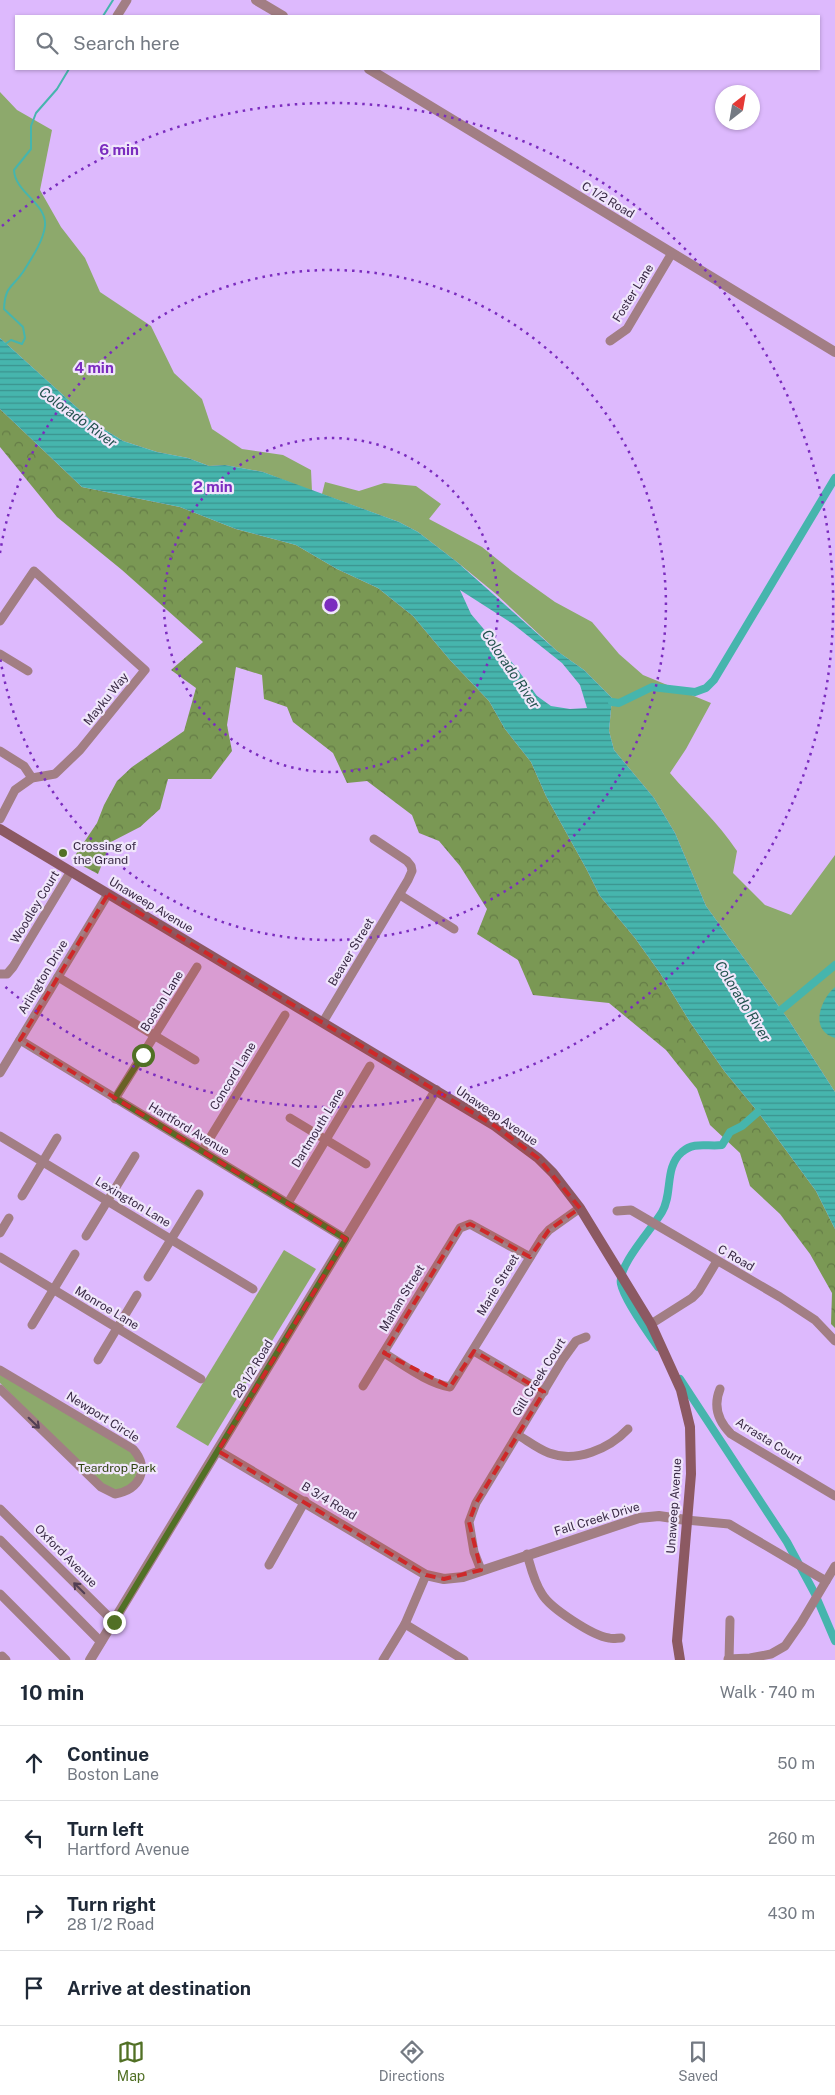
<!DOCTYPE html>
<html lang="en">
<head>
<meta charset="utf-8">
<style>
	body { margin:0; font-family:"Public Sans",sans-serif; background:#f2f2f3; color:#1f2937 }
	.compass { position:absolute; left:715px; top:85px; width:45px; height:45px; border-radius:50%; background:#fff; box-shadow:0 1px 4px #0004; rotate:31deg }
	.stop { position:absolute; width:15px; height:15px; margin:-11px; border:4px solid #517025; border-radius:50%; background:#fff }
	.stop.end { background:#517025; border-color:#fff; box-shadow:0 1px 5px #0008 }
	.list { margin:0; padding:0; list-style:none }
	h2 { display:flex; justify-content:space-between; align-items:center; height:65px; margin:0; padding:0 20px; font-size:21px }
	h2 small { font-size:16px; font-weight:400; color:#747a83 }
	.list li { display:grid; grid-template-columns:32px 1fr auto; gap:15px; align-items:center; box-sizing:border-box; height:75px; padding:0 20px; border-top:1px solid #e0e1e3 }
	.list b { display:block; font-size:19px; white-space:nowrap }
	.list p { margin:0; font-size:16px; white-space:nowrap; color:#747a83 }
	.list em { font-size:16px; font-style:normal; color:#747a83 }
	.icon { flex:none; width:28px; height:28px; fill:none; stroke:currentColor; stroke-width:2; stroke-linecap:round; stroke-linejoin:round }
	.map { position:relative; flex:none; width:835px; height:1660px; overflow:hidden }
	.search { position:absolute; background:#fff; box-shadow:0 1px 4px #0004; left:15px; right:15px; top:15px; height:55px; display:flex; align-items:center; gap:12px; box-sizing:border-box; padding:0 18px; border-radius:0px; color:#747a83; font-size:19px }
	.sheet { height:365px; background:#fff }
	nav { display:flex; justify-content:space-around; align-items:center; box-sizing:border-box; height:70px; border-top:1px solid #e0e1e3; background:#fff; font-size:14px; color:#747a83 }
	nav a { display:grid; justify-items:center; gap:2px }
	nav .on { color:#517025 }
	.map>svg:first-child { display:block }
</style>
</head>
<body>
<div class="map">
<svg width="835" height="1660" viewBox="0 0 835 1660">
	<defs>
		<pattern id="forest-crowns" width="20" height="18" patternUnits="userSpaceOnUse" patternTransform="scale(1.25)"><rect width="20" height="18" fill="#7a9854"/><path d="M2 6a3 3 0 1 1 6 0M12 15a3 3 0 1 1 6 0" fill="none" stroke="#657c47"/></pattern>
		<pattern id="water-rules" width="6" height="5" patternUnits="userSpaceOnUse" patternTransform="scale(1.25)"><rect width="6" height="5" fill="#46b5ad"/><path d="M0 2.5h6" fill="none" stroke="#3b938e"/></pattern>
	</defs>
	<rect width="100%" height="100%" fill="#ddb9fd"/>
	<g fill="#8da96c">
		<path d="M0,92L17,110L52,130L40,190L61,227L85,258L100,292L151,326L174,373L202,399L212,429L242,449L283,455L311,470L312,491L263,472L225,465L209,466L188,458L157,452L123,441L94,423L0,338Z"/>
		<path d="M325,482L359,491L384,483L416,486L441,504L429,519L482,547L513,572L555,602L592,622L619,654L643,675L711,703L686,749L670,773C692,799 718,822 737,851L733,873L765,905L791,915L835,855V1092L788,1019L706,906L675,833L654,798L614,750L609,731L612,698L584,670L557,651L496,594L457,562L418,532L399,522L322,494Z"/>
		<path d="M284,1250L316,1269L208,1446L176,1427Z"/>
		<path d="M0,1373L125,1447L135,1456L139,1469L132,1484L117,1491L106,1487L98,1480L0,1383Z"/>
	</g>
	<path fill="url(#forest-crowns)" d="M0,409L82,487L180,507L236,529L296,545L337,569L378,588L413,616L450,660L489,701L505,729L531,762L546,796L587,870L600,896L635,938L660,973L690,1022L725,1072L758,1112L816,1191L835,1229V1328L831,1324L832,1293L810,1254L780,1214L750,1186L740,1153L710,1125L697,1089L666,1050L609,1003L533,995L518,960L477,934L487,909L460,866L439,841L419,833L412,815L367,781L347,783L333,753L293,722L287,707L264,699L262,675L236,667L227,725L232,751L211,779H168L160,809L140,827L111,842L98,874L72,860L97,823L104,805L117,781L132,767L184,731L196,688L171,670L203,642L122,570L57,517L0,447Z"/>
	<g fill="url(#water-rules)" fill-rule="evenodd">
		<path d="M0,338L94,423L123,441L157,452L188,458L209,466L225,465L263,472L399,522L418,532L457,562L557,651L584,670L612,698L609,731L614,750L654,798L675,833L706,906L788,1019L835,1092V1229L816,1191L758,1112L725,1072L690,1022L660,973L635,938L600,896L587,870L546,796L531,762L505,729L489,701L450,660L413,616L378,588L337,569L296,545L236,529L180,507L82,487L0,409ZM460,590L513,624L562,663L580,685L587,708L570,709L551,706L537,696L515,666L471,614Z"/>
		<path d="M835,987V1038C809,1030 820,1000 835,987Z"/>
	</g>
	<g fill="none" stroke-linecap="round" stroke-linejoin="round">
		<g stroke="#46b5ad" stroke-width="2">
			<path d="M103,16L113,0"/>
			<path d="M4,345L11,340L22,344L25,338L23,327L4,309C5,286 12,288 23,272C31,259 43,242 45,226C47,203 15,193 14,170L31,149V126L36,113L57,89L69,69"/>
		</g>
		<g stroke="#46b5ad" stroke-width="8">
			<path d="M612,702L619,703L652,687L695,692L706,688L714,680L835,478"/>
			<path d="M781,1010L835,965"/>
			<path d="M658,1347C648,1333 624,1299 621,1284C617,1266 652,1229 662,1212C673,1194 664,1167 682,1152C694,1141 708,1147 722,1145L730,1132L742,1126L758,1112"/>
			<path d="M680,1379L787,1542L815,1594L835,1641"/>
		</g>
		<g stroke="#a27e84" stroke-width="9">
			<path d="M117,16L127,0"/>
			<path d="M610,341L627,329L672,253"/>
			<path d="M0,621L34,571L145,670L80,750L55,774L32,778L15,790L0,819"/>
			<path d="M0,654L28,671"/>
			<path d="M0,751L24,766L32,778"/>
			<path d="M400,895L454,929"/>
			<path d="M0,974H7L13,967L71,871"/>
			<path d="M58,977L195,1060"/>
			<path d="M323,1022L408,880L412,871L411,866L407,861L374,839"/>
			<path d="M20,1040L346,1239"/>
			<path d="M0,1073L108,894"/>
			<path d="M115,1099L197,967"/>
			<path d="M290,1118L366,1164"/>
			<path d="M0,1136L253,1289"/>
			<path d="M202,1151L285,1015"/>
			<path d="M22,1196L57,1138"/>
			<path d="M288,1203L370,1066"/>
			<path d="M617,1211L631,1210L780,1297L815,1320L835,1341"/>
			<path d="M0,1233L9,1218"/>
			<path d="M86,1236L135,1156"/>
			<path d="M0,1257L201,1379"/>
			<path d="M148,1277L199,1194"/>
			<path d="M651,1324L692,1298L699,1291L717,1261"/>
			<path d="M32,1325L75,1254"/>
			<path d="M474,1351L544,1392"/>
			<path d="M384,1353C404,1365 427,1383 450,1387L542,1238L549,1230L580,1208"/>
			<path d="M98,1360L137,1295"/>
			<path d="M0,1370L133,1449C151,1469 139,1490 115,1494L101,1487L0,1389"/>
			<path d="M363,1386L460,1228L470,1224L530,1257"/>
			<path d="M720,1389C713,1406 718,1421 731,1434L835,1496"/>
			<path d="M518,1435C528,1441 538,1449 549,1453C576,1463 609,1449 628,1429"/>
			<path d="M0,1509L114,1622"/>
			<path d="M686,1520L729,1524L826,1581"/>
			<path d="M0,1540L101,1642"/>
			<path d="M527,1554C531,1568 534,1582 542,1594C550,1608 593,1636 609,1638C613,1639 617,1638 621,1638"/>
			<path d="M269,1565L305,1501"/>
			<path d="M481,1570L474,1552L469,1522L476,1503L563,1359L576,1341L586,1337"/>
			<path d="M0,1594L66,1660"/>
			<path d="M405,1624L464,1660"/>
			<path d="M0,1658L2,1656L6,1660"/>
			<path d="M728,1659L750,1658L771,1654L785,1646L801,1623L835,1566"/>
			<path d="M383,1660L405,1624L426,1575"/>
			<path d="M729,1660L730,1620"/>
		</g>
		<g stroke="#a27e84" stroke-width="10">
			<path d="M256,0L283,16"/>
			<path d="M369,69L835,352"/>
			<path d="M218,1451L426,1575L444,1579L463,1577L639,1518L659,1516L686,1520"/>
			<path d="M90,1660L436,1090"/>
		</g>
		<path stroke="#8c5962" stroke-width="10" d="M0,829L495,1126L538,1158L553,1173L580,1208L651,1324L681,1390L690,1427L691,1474L677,1641L680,1660"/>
	</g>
	<defs><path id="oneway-shaft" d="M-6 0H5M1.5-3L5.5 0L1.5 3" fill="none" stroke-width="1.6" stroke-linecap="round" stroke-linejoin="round" transform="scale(1.25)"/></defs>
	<g stroke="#523e54">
		<use href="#oneway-shaft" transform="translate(34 1423) rotate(44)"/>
		<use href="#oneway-shaft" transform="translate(79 1588) rotate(-135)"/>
	</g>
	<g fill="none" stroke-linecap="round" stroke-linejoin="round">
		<path stroke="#517025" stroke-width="6" d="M114,1622L346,1239L115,1098L143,1055"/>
	</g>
	<path fill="#ce2829" fill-opacity="0.2" stroke="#ce2829" stroke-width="4" stroke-dasharray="10 6" stroke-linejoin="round" d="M108,894L495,1126L538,1158L580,1208L549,1230L530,1257L480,1229L470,1224L460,1228L384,1353L450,1387L474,1351L544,1392L476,1503L469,1522L481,1570L444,1579L426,1575L218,1451L346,1239L20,1040Z"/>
	<g fill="none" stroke="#7b2cbf" stroke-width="2.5" stroke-dasharray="2.5 5">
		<circle cx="331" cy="605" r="167"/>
		<path d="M0 553A335 335 0 1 1 0 657"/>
		<path d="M2 226A502 502 0 1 1 2 984"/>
	</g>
	<circle fill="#517025" stroke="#f0e6fb" stroke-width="2" cx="63" cy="853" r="5"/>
	<g text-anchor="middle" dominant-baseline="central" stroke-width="4.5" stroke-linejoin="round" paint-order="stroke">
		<g font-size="12" fill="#382944" stroke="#f0e6fb">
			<text transform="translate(608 200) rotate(31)">C 1/2 Road</text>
			<text transform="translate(633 293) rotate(-58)">Foster Lane</text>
			<text transform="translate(106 699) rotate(-51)">Mayku Way</text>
			<text transform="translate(151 905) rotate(31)">Unaweep Avenue</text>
			<text transform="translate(35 907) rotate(-59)">Woodley Court</text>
			<text transform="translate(351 952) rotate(-59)">Beaver Street</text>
			<text transform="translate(43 977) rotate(-59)">Arlington Drive</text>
			<text transform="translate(162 1001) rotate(-58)">Boston Lane</text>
			<text transform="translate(233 1076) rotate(-59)">Concord Lane</text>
			<text transform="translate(497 1116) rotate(34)">Unaweep Avenue</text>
			<text transform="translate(318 1128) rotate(-59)">Dartmouth Lane</text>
			<text transform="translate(189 1129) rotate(31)">Hartford Avenue</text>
			<text transform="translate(133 1202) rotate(31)">Lexington Lane</text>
			<text transform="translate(736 1258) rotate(30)">C Road</text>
			<text transform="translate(498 1285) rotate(-59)">Marie Street</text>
			<text transform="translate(402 1298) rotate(-59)">Mahan Street</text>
			<text transform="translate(107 1308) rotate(31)">Monroe Lane</text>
			<text transform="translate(253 1369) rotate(-59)">28 1/2 Road</text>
			<text transform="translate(539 1377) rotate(-58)">Gill Creek Court</text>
			<text transform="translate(103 1417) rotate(32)">Newport Circle</text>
			<text transform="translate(769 1441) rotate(32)">Arrasta Court</text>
			<text transform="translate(329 1501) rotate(31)">B 3/4 Road</text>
			<text transform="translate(674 1506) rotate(-86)">Unaweep Avenue</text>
			<text transform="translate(597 1519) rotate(-17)">Fall Creek Drive</text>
			<text transform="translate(66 1556) rotate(45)">Oxford Avenue</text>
		</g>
		<g font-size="12" fill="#382944" stroke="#f0e6fb" text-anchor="start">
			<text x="73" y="846">Crossing of<tspan x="73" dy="14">the Grand</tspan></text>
		</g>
		<g font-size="12" fill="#2e420f" stroke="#f0e6fb">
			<text x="117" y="1468">Teardrop Park</text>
		</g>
		<g font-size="14" font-style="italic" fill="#22524e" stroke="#f0e6fb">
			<text transform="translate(78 417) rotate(36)">Colorado River</text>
			<text transform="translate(511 669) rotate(56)">Colorado River</text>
			<text transform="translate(743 1001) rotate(58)">Colorado River</text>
		</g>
	</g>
	<circle cx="331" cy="605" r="8" fill="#7b2cbf" stroke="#f0e6fb" stroke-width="2.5"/>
	<g font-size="15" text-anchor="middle" font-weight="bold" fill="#7b2cbf" stroke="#f0e6fb" stroke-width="4.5" stroke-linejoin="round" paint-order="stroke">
		<text x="119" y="155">6 min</text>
		<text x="94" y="373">4 min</text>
		<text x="213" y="492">2 min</text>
	</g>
</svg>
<svg class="compass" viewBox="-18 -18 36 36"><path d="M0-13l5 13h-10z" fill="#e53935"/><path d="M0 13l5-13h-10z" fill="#747a83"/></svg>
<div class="stop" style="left:143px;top:1055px"></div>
<div class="stop end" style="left:114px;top:1622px"></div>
<div class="search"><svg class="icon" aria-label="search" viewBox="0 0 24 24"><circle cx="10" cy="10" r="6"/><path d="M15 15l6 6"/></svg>Search here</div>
</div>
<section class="sheet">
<h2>10 min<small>Walk · 740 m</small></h2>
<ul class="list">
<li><svg class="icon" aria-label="ahead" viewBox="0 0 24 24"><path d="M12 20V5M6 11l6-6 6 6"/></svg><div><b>Continue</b><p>Boston Lane</p></div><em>50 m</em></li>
<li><svg class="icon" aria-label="left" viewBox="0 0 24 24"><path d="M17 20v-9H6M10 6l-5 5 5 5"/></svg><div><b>Turn left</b><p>Hartford Avenue</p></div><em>260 m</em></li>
<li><svg class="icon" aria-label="right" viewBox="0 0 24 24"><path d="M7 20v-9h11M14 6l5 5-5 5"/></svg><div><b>Turn right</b><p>28 1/2 Road</p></div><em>430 m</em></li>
<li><svg class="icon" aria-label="arrive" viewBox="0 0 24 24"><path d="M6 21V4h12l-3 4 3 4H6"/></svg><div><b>Arrive at destination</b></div></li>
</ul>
</section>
<nav>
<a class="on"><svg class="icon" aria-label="map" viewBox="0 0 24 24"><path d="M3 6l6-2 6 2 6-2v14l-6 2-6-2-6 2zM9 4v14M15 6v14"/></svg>Map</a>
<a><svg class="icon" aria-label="directions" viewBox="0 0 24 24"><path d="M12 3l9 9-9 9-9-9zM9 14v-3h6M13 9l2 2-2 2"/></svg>Directions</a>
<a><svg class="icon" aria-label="saved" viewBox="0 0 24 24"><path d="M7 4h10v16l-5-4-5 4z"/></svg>Saved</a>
</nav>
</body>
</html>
